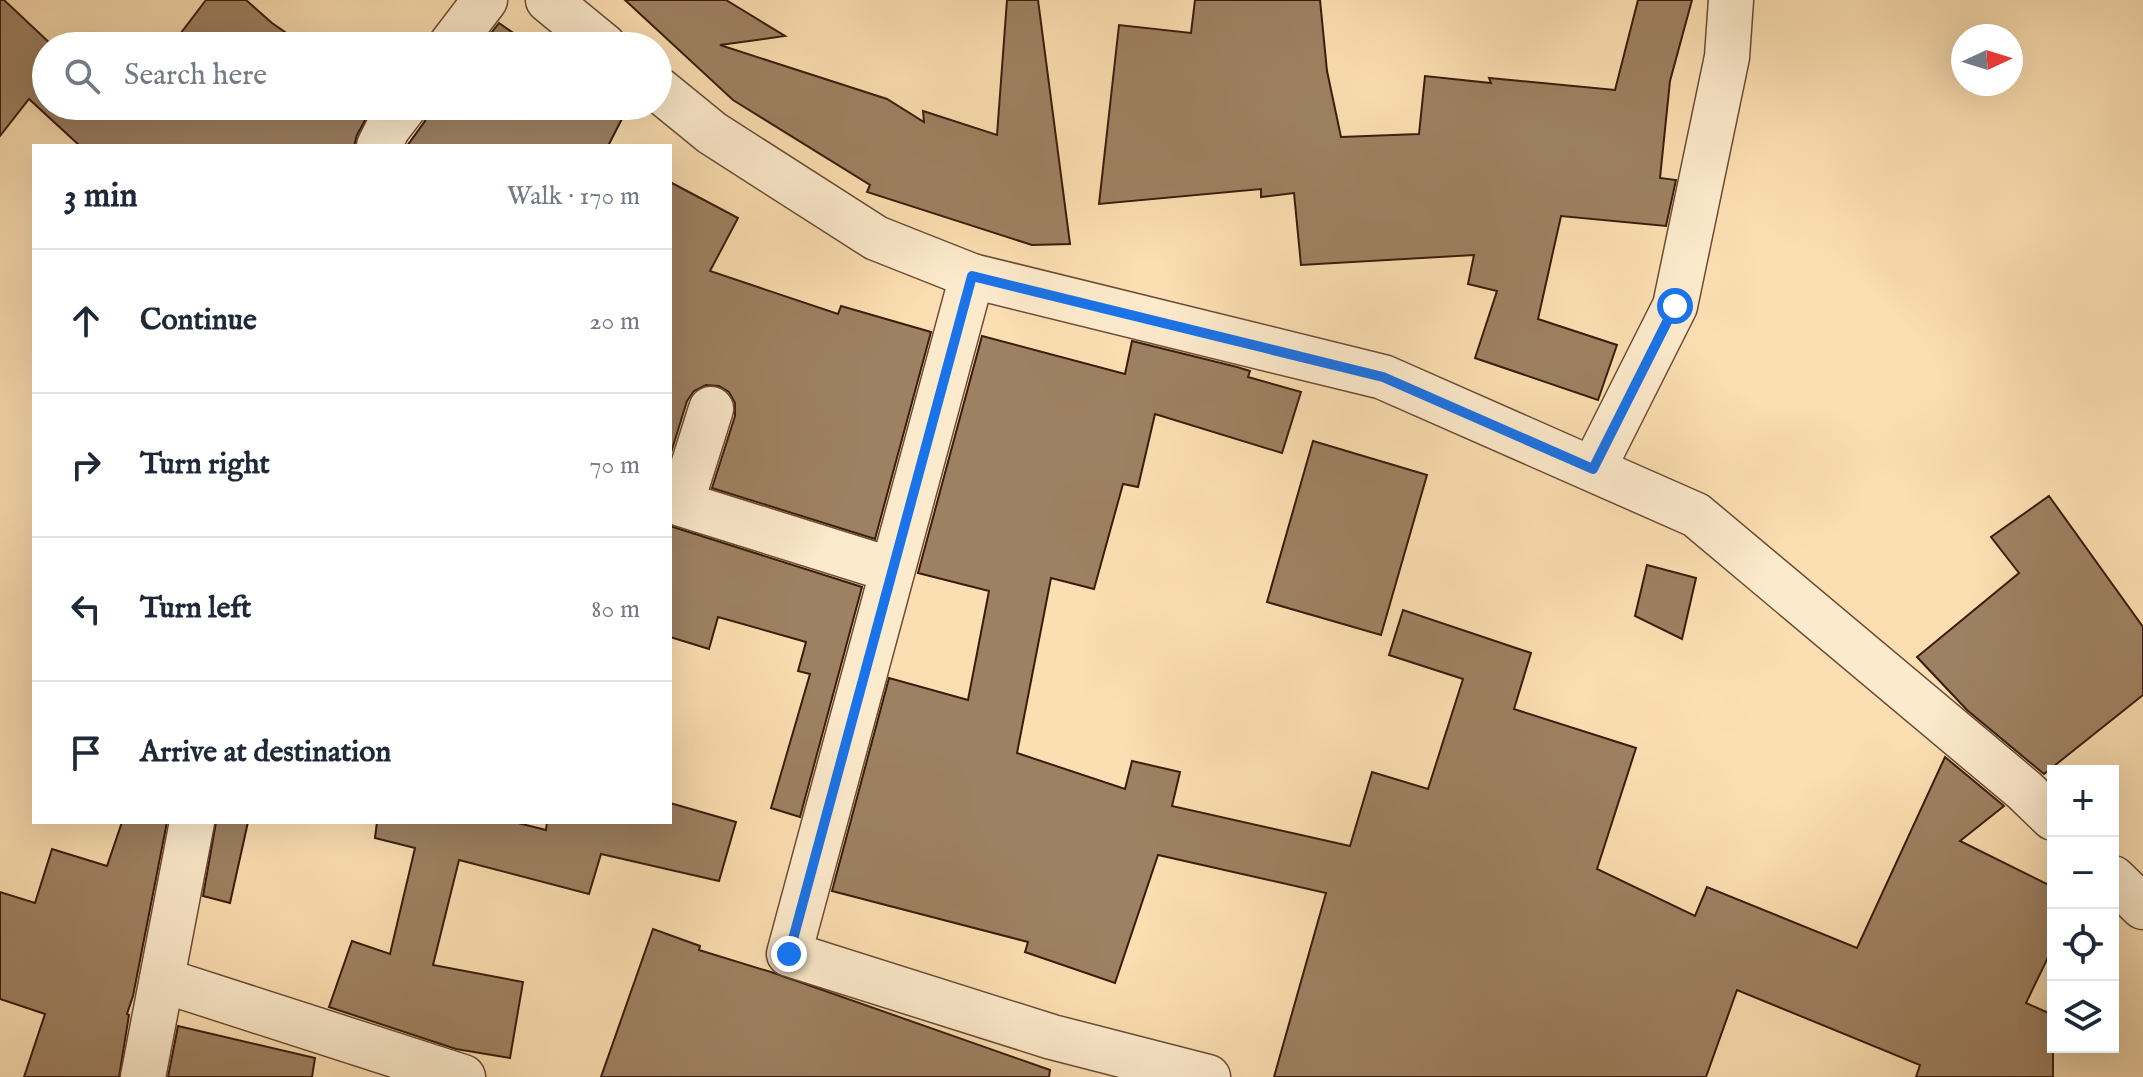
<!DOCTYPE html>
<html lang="en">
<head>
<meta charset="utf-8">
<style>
	body { margin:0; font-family:"IM FELL English",serif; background:#f6f6f7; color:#1f2937 }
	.controls { position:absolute; right:24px; bottom:24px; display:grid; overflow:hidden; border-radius:0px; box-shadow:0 8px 32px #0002 }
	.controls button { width:72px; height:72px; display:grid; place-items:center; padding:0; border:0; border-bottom:2px solid #e0e1e3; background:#fff; color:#1f2937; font:40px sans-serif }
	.compass { position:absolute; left:1951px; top:24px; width:72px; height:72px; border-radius:50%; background:#fff; box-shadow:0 8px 32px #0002; rotate:86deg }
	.stop { position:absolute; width:24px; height:24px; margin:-18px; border:6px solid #1a73e8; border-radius:50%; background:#fff }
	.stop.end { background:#1a73e8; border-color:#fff; box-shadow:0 2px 8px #0008 }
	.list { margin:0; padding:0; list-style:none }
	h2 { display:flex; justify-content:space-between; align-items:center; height:104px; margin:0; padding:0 32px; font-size:34px }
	h2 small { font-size:26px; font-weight:400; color:#747a83 }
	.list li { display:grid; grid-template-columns:52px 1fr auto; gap:24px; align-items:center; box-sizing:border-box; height:144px; padding:0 32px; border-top:2px solid #e0e1e3 }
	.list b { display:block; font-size:30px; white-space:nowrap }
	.list em { font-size:26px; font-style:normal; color:#747a83 }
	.icon { flex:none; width:44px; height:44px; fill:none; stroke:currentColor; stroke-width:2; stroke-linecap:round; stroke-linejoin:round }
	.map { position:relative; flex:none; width:2143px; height:1077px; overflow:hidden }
	.search { position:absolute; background:#fff; box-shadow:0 8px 32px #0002; left:32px; top:32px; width:640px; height:88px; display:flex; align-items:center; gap:20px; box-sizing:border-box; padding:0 28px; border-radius:44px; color:#747a83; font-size:30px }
	.panel { position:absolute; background:#fff; box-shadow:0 8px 32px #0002; left:32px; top:144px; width:640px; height:680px; border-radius:0px }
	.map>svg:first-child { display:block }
</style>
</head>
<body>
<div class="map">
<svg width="2143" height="1077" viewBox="0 0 2143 1077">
	<rect width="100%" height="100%" fill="#fbdeb1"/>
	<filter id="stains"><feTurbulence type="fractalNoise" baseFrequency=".0025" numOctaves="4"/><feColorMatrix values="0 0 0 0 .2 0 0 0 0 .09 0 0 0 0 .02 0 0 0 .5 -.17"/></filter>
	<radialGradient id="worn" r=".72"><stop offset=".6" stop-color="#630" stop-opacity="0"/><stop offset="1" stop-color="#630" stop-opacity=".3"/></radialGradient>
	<g fill="#9e8162" stroke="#3a1c0c" stroke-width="2">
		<path d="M0,0H4L53,46H46V106H117L121,110L124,106H373L357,135L354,146H80L29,99L0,136Z"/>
		<path d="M206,0H246L272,23L305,46H171Z"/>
		<path d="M625,0H726L785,36L720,45L887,99L924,122L923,111L997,135L1007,0H1038L1070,244L1032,245L867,192L870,185L733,100Z"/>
		<path d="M1195,0H1320L1327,71L1341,137L1419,134L1425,76L1491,83L1489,78L1615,90L1638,0H1692L1670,81L1660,178L1676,180L1666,226L1561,216L1538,319L1617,345L1598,400L1475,358L1497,291L1468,284L1474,255L1301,265L1294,193L1261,197V189L1099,204L1119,25L1191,33Z"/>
		<path d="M499,23L532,46H481Z"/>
		<path d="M429,106H619L626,111L608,146H407L425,121Z"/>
		<path d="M670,182L738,218L710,271L838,314L841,306L931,332L875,539L712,488L735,416V403L729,392L719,386L706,385L694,391L687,401L670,456Z"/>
		<path d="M982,336L1125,374L1132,341L1237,367L1250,371L1248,377L1301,392L1282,453L1155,414L1138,487L1123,484L1094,589L1051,578L1017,753L1125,789L1132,761L1180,772L1172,806L1350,846L1372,772L1428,789L1463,679L1389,655L1403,610L1531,653L1514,709L1636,748L1597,869L1695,916L1707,887L1857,948L1945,757L2004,806L1960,841L2053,887V947L2026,1003L2053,1015V1077H1916L1920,1065L1737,990L1706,1077H1274L1326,893L1158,855L1115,983L1025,952L1028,942L832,891L889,678L968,700L989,591L918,573Z"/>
		<path d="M1313,441L1427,475L1381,635L1267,602Z"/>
		<path d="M2049,496L2143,627V695L2044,774L1967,710L1917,657L2019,573L1991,537Z"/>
		<path d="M670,526L862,587L800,817L771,808L810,674L798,671L806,642L718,617L709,649L670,637Z"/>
		<path d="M1647,565L1696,578L1682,639L1635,616Z"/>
		<path d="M670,803L736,822L719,881L601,854L589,894L459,860L433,965L523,982L510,1058L456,1049L329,1007L352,941L390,954L415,848L375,838L377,822H514L546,830L547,822H670Z"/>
		<path d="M122,822H167L133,996L127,1014L129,1015L119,1077H24L45,1014L0,999V892L35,903L52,849L107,866Z"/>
		<path d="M216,822H248L230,903L203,896Z"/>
		<path d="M653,929L700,946L699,950L774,973L1050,1070L1049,1077H601Z"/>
		<path d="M178,1026L315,1058L312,1077H168Z"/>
	</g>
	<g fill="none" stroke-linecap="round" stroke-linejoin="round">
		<defs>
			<g id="street">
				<path d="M548,0L604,46"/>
				<path d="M450,46L485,0"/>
				<path d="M658,89L712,133L876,238L972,276L1383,377L1696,515L2024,790L2053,818"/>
				<path d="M379,146L388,128L405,106"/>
				<path d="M972,276L789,954L1052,1037L1208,1077"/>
				<path d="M711,409L681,504L892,570"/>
				<path d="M1593,469L1675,306L1727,57L1731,0"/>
				<path d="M2113,878L2143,907"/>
				<path d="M162,980L463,1077"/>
				<path d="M143,1077L192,822"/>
			</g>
		</defs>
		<use href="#street" stroke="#6a4c35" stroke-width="47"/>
		<use href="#street" stroke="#fceacc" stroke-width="44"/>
	</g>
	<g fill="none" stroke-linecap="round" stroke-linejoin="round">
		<path stroke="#1a73e8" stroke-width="10" d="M789,954L972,276L1383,377L1593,469L1675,306"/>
	</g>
	<rect width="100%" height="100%" filter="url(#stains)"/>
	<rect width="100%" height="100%" fill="url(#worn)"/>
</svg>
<div class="controls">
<button>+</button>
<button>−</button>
<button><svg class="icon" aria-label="locate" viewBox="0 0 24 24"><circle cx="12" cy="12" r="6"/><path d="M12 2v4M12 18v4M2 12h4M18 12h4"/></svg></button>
<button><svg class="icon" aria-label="layers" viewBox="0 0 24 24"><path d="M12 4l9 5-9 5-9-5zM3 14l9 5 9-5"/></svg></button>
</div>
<svg class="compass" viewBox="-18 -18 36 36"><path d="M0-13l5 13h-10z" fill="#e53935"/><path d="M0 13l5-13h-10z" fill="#747a83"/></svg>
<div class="stop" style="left:1675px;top:306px"></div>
<div class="stop end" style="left:789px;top:954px"></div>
<div class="search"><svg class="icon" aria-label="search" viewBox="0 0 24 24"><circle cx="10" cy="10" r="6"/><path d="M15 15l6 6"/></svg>Search here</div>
<section class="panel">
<h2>3 min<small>Walk · 170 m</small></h2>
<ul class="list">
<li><svg class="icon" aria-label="ahead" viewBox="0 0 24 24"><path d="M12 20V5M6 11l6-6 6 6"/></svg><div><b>Continue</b></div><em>20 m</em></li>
<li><svg class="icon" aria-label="right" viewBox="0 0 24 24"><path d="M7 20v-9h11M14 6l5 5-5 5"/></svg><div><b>Turn right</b></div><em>70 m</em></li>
<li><svg class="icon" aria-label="left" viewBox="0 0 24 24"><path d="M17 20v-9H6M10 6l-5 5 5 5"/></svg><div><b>Turn left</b></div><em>80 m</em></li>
<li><svg class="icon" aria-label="arrive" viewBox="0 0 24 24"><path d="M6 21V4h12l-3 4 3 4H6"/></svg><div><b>Arrive at destination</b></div></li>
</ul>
</section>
</div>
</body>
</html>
